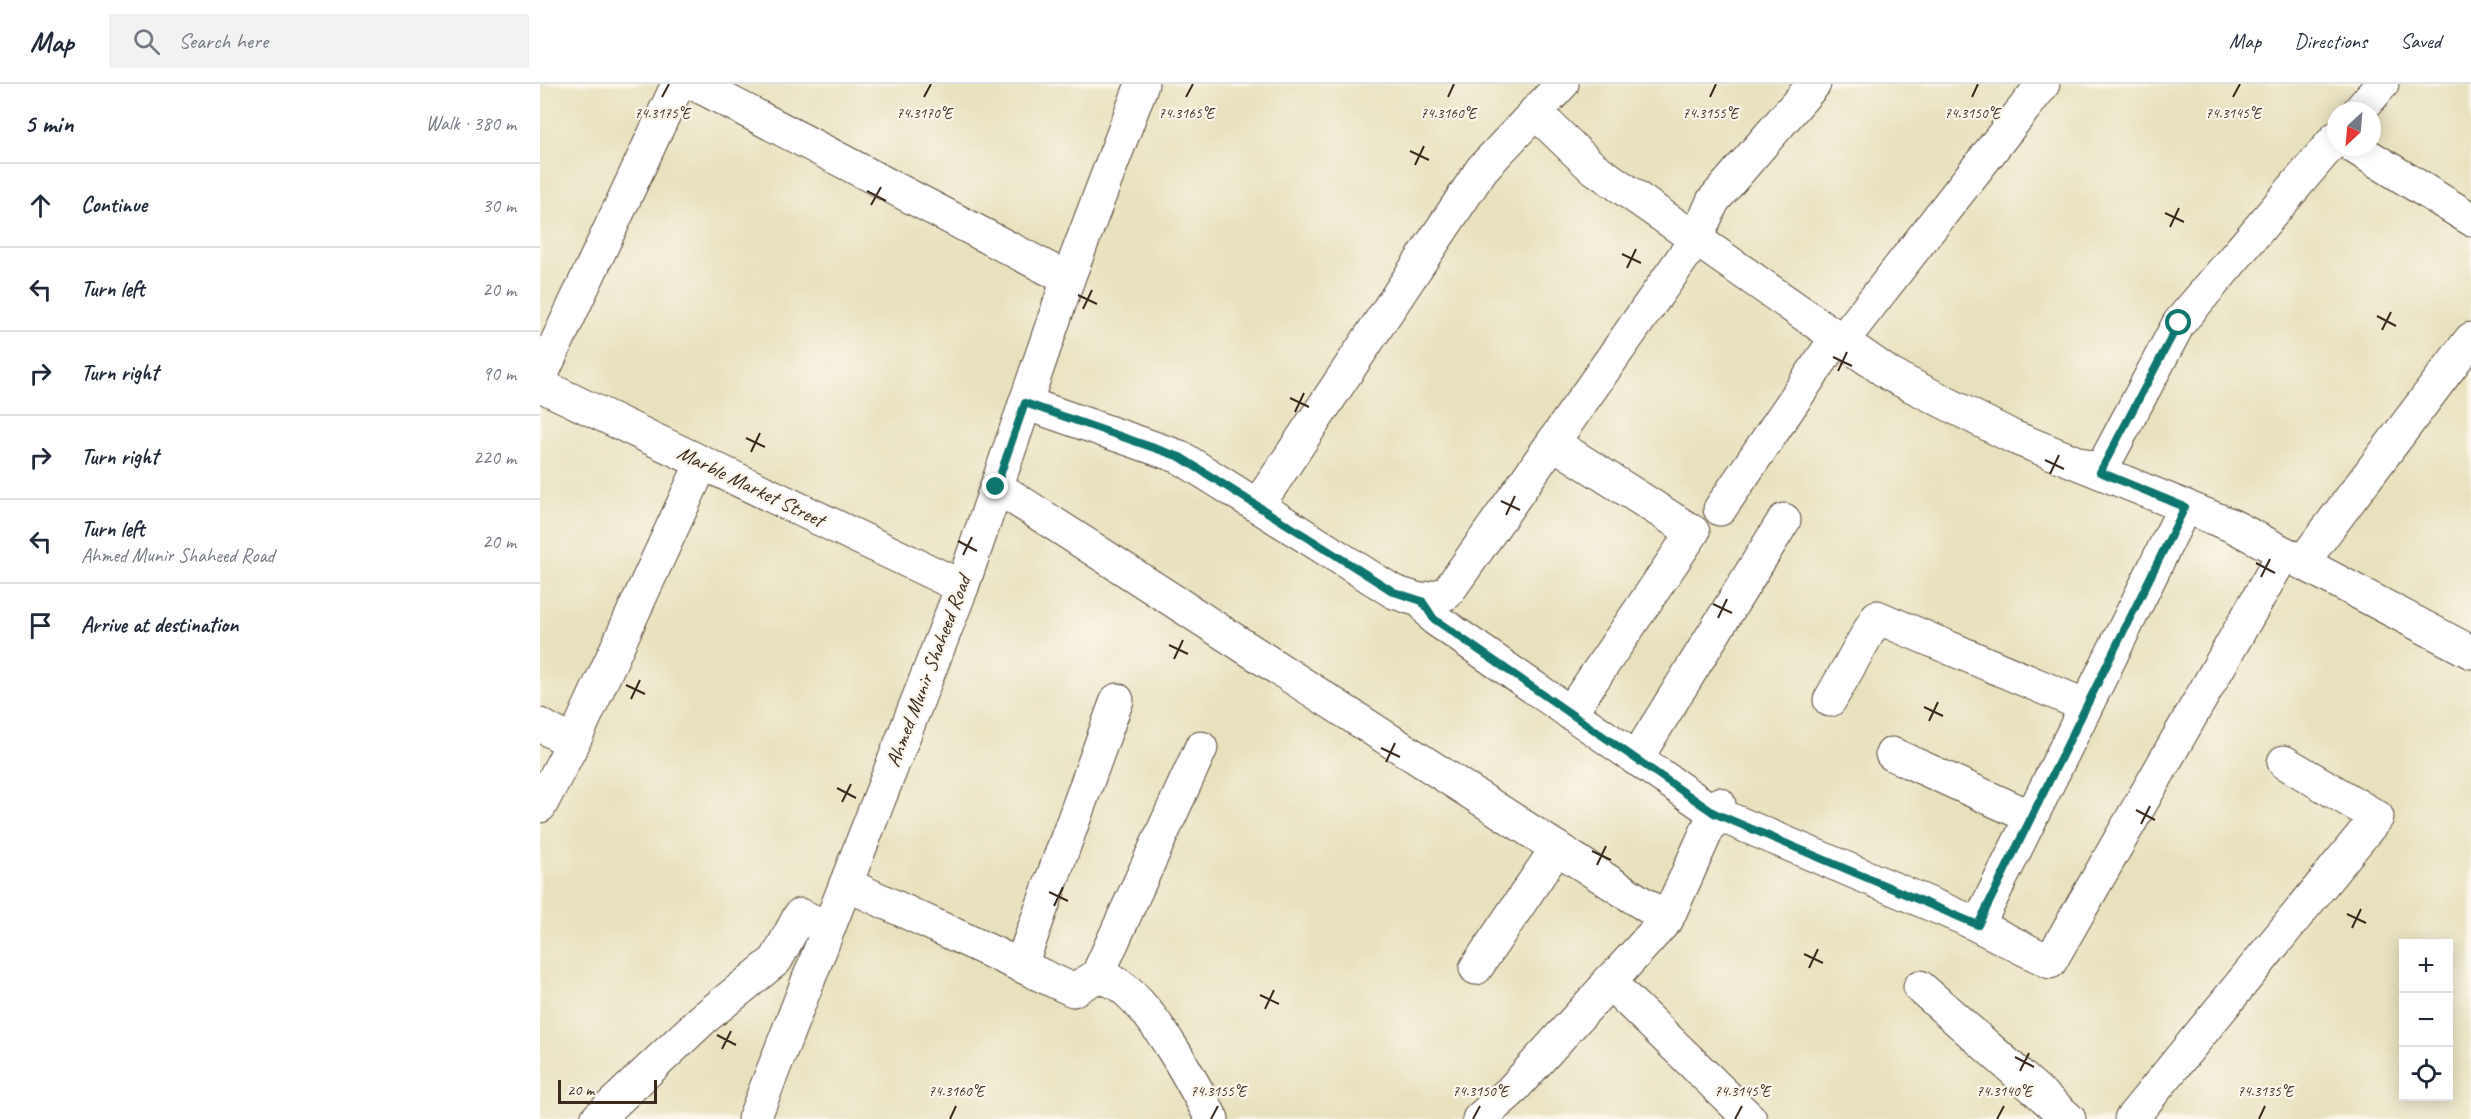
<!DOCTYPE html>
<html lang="en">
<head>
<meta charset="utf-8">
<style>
	body { margin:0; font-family:Caveat,sans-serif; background:#f2f2f3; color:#1f2937 }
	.controls { position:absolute; right:18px; bottom:18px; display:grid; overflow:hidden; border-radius:0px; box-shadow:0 3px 15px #0003 }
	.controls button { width:54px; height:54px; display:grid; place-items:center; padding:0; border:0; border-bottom:2px solid #e0e1e3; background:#fff; color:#1f2937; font:30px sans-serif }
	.compass { position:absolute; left:1787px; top:18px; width:54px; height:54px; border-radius:50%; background:#fff; box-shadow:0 3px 15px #0003; rotate:206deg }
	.scale { position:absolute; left:18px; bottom:15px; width:99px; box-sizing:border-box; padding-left:6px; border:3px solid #3b2a1e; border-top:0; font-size:16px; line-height:21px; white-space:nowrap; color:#3b2a1e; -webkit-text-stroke:4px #fbf7ec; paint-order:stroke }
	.stop { position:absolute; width:18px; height:18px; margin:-14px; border:4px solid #0f766e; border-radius:50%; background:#fff }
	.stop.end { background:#0f766e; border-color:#fff; box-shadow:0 2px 6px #0008 }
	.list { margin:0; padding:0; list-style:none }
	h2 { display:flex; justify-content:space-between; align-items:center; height:78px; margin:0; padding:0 24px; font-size:26px }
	h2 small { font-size:20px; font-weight:400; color:#747a83 }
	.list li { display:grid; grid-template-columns:39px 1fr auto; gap:18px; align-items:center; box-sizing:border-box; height:84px; padding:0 24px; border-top:2px solid #e0e1e3 }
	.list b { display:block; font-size:22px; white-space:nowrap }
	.list p { margin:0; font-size:20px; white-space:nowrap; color:#747a83 }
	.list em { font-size:20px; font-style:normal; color:#747a83 }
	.icon { flex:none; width:33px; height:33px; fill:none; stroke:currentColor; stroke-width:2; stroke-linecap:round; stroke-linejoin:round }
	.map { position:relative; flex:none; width:1931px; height:1035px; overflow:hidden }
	header { display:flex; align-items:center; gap:36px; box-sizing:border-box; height:84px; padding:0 30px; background:#fff; border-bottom:2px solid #e0e1e3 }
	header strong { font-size:28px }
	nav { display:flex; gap:33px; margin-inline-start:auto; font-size:21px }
	.search { width:420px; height:54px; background:#f2f2f3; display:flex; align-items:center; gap:15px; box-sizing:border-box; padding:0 21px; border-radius:0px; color:#747a83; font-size:22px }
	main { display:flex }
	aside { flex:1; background:#fff }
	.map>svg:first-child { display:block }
</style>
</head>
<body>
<header>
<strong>Map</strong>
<div class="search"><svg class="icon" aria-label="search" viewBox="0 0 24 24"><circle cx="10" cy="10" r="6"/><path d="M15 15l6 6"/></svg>Search here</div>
<nav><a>Map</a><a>Directions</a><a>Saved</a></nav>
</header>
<main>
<aside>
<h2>5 min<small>Walk · 380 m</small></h2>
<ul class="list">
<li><svg class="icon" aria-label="ahead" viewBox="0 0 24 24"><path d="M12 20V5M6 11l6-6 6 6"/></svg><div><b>Continue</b></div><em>30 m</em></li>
<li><svg class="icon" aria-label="left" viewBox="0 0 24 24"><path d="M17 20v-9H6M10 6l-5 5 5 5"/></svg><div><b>Turn left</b></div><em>20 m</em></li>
<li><svg class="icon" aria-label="right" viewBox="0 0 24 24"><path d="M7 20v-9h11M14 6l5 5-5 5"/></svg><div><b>Turn right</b></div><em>90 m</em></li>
<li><svg class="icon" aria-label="right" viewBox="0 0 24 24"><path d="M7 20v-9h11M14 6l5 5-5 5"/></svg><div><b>Turn right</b></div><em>220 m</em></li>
<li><svg class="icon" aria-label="left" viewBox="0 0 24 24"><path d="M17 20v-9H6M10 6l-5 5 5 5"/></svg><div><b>Turn left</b><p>Ahmed Munir Shaheed Road</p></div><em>20 m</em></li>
<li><svg class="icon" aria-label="arrive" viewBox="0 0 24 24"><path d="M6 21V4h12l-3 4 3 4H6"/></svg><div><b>Arrive at destination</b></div></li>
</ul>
</aside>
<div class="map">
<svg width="1931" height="1035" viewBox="0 0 1931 1035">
	<rect width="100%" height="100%" fill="#fbf7ec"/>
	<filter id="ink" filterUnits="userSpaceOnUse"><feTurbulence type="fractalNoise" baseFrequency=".0167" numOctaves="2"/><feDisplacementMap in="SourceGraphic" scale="12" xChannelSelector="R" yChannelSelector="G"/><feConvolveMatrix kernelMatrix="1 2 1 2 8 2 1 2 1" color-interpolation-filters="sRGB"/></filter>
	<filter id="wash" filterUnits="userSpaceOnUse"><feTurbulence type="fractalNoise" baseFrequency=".008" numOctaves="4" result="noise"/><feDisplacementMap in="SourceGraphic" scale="24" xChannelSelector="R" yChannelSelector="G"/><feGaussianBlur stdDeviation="1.35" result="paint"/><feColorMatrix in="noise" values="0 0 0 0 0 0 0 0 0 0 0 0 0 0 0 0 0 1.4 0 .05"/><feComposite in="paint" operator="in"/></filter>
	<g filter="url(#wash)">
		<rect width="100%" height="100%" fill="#e8e1be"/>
	</g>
	<g filter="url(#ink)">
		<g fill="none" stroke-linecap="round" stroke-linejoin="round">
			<defs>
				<g id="minor">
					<path d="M155,0L528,195"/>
					<path d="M1819,27L1842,0"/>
					<path d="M995,28L1051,82L1351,291L1473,353L1693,442L1931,568"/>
					<path d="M1814,63L1931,135"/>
					<path d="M1302,257L1503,0"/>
					<path d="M0,294L138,0"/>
					<path d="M0,301L422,503"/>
					<path d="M485,319L640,373L854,508L882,517L907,509L1156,155L1173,117L1274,0"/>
					<path d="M1013,359L1153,448L1030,629"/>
					<path d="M1560,388L1639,239L1796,54"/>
					<path d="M457,403L1127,835"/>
					<path d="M718,421L942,85L1022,0"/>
					<path d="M1180,425L1297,253"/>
					<path d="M1762,479L1931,255"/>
					<path d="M882,517L895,535L1175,729L1423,834L1510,878L1744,469"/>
					<path d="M1290,616L1337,533L1546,622"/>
					<path d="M0,641L33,659"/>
					<path d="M1352,670L1491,733"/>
					<path d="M1096,675L1244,436"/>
					<path d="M0,722L33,659L162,379"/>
					<path d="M306,800L533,906L557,892C564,895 573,897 579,901C614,925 652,997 672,1035"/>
					<path d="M1438,841L1645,422"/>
					<path d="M481,881L577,616"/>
					<path d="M936,884L1017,764"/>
					<path d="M557,892L661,664"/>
					<path d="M1068,897L1210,1035"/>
					<path d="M1380,903L1529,1035"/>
					<path d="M57,1035L163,935L236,876L260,831L288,844"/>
					<path d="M214,1035L422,503L528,195L602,0"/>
					<path d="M939,1035L970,1008L1127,835L1179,720"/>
					<path d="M1591,1035L1837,733L1744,678"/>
				</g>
			</defs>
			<use href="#minor" stroke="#554536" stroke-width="35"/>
			<use href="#minor" stroke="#fff" stroke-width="33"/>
		</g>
	</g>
	<g fill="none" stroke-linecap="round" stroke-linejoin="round" filter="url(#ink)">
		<path stroke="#0f766e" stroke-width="8" d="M456,403L485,319L640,373L854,508L882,517L894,535L1174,729L1438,841L1645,423L1560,388L1639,239"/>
	</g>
	<path fill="none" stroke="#3b2a1e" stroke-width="2" d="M122,13L129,0M384,13L391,0M646,13L653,0M908,13L914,0M1170,13L1176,0M1432,13L1438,0M1693,13L1700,0M870,67L889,76M875,81L884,62M327,107L346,117M331,121L341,103M1625,129L1644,138M1630,143L1639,124M1082,170L1101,179M1087,184L1096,165M538,211L557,220M543,225L552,206M1837,232L1856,242M1842,246L1851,228M1293,273L1312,282M1298,287L1307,268M750,314L769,323M755,328L764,309M206,354L225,363M211,368L220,349M1505,376L1524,385M1510,390L1519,371M961,417L980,426M966,431L975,412M418,457L437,467M423,471L432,453M1716,479L1735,489M1721,493L1730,475M1173,520L1192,529M1178,534L1187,515M629,561L648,570M634,575L643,556M86,601L105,610M91,615L100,596M1384,623L1403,632M1389,637L1398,618M841,664L860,673M846,678L855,659M297,704L316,714M302,718L311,700M1596,726L1615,736M1601,740L1610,722M1052,767L1071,776M1057,781L1066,762M509,808L528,817M514,822L523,803M1807,830L1826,839M1812,844L1821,825M1264,870L1283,879M1269,884L1278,865M720,911L739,920M725,925L734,906M177,951L196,961M182,965L191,947M1475,973L1494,983M1480,987L1489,969M410,1035L416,1022M671,1035L678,1022M933,1035L940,1022M1195,1035L1202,1022M1457,1035L1464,1022M1719,1035L1725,1022"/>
	<g text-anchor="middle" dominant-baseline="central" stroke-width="4.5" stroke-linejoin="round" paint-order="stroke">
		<g font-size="21" fill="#3b2a1e" stroke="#fbf7ec">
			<text transform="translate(211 402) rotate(26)">Marble Market Street</text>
			<text transform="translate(388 587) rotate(-69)">Ahmed Munir Shaheed Road</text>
		</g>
	</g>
	<g font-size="15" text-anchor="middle" fill="#3b2a1e" stroke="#fbf7ec" stroke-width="4.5" stroke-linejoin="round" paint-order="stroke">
		<text x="122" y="34">74.3175°E</text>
		<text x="384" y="34">74.3170°E</text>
		<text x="646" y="34">74.3165°E</text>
		<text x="908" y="34">74.3160°E</text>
		<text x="1170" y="34">74.3155°E</text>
		<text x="1432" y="34">74.3150°E</text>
		<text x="1693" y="34">74.3145°E</text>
		<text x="416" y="1012">74.3160°E</text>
		<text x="678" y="1012">74.3155°E</text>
		<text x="940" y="1012">74.3150°E</text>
		<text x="1202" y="1012">74.3145°E</text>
		<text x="1464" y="1012">74.3140°E</text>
		<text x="1725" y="1012">74.3135°E</text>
	</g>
</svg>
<div class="controls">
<button>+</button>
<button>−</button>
<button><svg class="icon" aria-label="locate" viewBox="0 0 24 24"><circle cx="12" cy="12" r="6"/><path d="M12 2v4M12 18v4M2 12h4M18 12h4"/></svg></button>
</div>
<svg class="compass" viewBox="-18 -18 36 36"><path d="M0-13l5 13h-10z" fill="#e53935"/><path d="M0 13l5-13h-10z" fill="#747a83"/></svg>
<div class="scale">20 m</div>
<div class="stop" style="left:1639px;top:239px"></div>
<div class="stop end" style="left:456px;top:403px"></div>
</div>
</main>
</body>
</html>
